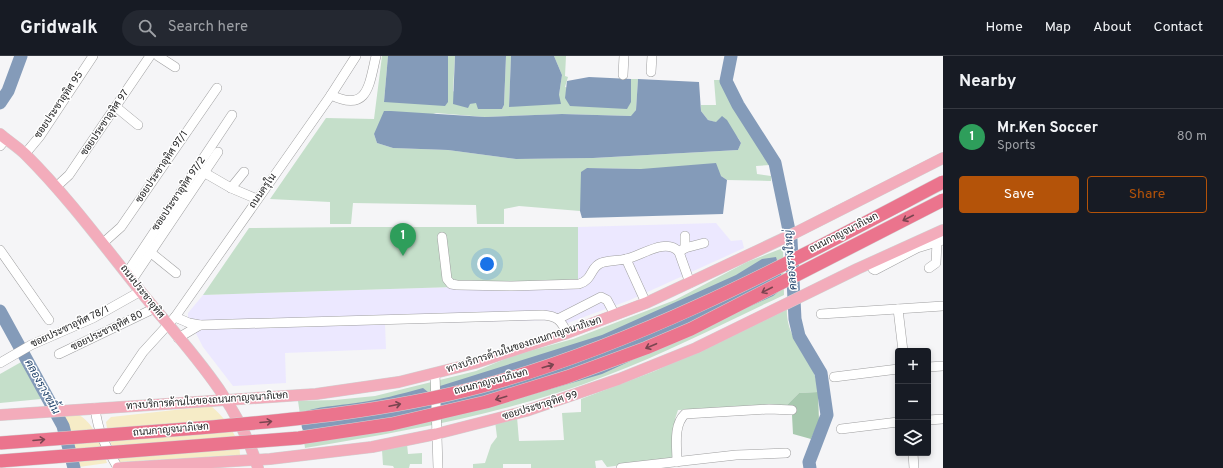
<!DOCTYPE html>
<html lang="en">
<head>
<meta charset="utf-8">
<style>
	body { margin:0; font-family:Overpass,Sarabun,sans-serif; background:#242831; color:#f1f3f6 }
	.controls { position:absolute; right:12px; bottom:12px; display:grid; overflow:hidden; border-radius:4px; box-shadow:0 2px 6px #0003 }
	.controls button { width:36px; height:36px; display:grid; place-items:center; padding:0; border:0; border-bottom:1px solid #363941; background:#171b24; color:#f1f3f6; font:20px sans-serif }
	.you { position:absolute; left:487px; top:208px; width:14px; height:14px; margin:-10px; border:3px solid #fff; border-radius:50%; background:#1a73e8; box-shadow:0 0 0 6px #1a73e833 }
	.badge { display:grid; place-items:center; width:26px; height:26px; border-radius:50%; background:#b45309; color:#fff; font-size:13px; font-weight:700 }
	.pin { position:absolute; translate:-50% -33px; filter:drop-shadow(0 1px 2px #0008) }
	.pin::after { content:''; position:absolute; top:21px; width:14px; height:12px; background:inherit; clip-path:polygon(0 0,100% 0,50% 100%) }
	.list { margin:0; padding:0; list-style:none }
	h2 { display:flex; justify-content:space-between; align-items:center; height:52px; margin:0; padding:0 16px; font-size:17px }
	h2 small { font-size:13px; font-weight:400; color:#9ea1a6 }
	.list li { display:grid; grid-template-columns:26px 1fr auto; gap:12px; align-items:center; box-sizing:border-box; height:56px; padding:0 16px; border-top:1px solid #363941 }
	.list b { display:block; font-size:15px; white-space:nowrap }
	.list p { margin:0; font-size:13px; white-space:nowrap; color:#9ea1a6 }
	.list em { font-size:13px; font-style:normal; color:#9ea1a6 }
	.actions { display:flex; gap:8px; padding:12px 16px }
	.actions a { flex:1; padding:9px 0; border:1px solid #b45309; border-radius:4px; text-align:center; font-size:14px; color:#b45309 }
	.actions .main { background:#b45309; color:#fff }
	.icon { flex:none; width:22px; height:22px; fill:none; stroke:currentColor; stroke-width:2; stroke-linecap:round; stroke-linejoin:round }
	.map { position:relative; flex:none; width:943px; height:412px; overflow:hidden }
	header { display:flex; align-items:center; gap:24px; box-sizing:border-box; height:56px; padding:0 20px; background:#171b24; border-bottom:1px solid #363941 }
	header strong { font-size:19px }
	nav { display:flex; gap:22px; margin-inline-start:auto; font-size:14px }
	.search { width:280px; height:36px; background:#242831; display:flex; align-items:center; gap:10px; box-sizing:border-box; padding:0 14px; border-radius:22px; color:#9ea1a6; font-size:15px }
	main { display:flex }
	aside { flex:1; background:#171b24 }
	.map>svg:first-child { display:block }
</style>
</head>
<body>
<header>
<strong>Gridwalk</strong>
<div class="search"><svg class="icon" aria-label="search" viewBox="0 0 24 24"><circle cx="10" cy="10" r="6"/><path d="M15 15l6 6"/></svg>Search here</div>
<nav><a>Home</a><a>Map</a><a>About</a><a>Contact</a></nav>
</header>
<main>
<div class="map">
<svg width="943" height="412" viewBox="0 0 943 412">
	<rect width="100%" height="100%" fill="#f5f5f7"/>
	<path fill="#ece8ff" d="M716,167L731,185L742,184L744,192L630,244L565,268L552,264L385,268L386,293L285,297L286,327L233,330L203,291L188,262V257L203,239L454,231L578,232V171Z"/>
	<g fill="#c5dfca">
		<path d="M382,0H388L384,46H448V0H455L453,35L470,48L476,46L502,53L504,49L506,0H511L509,51L559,39L562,19L554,0H566L565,20L568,21L565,31L631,46V23H638L636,54L632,60L562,58L485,61L436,57L374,78L377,87L393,92L448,94L516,103L593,102L738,94L741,87C736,75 721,67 708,64L701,55V49H716L714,24H724L770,109L756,110L757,118L771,120V125L727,124L721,120L641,113L587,112L580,155L519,150L504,153V168H477L476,149L353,147L351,168H330V146L270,143L326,62L374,63Z"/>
		<path d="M354,171H578V225H456L454,223V231L203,239L249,172Z"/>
		<path d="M783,192L784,239C726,266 668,296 608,319C511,357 407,375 305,392L298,345L335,344L375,340L476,315L515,299L573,283L675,244L747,206Z"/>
		<path d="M787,252C785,275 802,295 813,315C816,321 817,330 818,336L799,337L786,350L678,354L675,363L674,402L607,411L602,404L595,405L596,412H531V408H503V412H473V408L485,407L491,389L497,381L495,365L517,361L519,385L564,384L562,357L581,356V343L655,315Z"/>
		<path d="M23,305L41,343L0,347V318Z"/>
		<path d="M407,388L408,398L422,397V408H410L409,412H394L393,410L383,409L382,394Z"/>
	</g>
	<path fill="#a8c9af" d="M818,336L819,365L811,383L793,378L792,359L786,350L799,337Z"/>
	<g fill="#f6ecc7">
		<path d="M211,350C224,361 240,381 240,399L119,406L109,383L106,366L111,361Z"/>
		<path d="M79,359C96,369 101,390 107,407L79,411L64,360Z"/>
	</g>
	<g fill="#849bb9">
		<path d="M388,0H448V46L445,50L384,46Z"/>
		<path d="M455,0H506L504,49L502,53H478L476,47L470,48L468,52L453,48Z"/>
		<path d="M511,0H554L562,19L559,39L561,48L509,51Z"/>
		<path d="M589,21L631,23V46L627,53L570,50L565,42L567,25Z"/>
		<path d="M638,23L699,26L701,55L708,64L716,66L722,60L727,64L741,87L738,94L593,102L516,103L448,94L393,92L377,87L374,78L384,55H391L485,61L562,58L631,60L636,54Z"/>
		<path d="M716,107L721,120L727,124L723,158L582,162L580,155L581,116L587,112L641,113Z"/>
		<path d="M776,201L781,217L782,233L773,240L602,318L480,354L444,362L438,346L440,330L602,279L736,219L762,203Z"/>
		<path d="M423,332L428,336L431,349V363L310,385L302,372L300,357C318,350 337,350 356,347C379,344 401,338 423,332Z"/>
	</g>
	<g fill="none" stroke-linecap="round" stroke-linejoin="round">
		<g stroke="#849bb9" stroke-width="13">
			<path d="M731,0L726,25L738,49L775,107L791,184L795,263L799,280L821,317L827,359L809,406L810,412"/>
			<path d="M0,47L8,35L21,0"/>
			<path d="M0,255L63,370L74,412"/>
		</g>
		<defs>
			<g id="minor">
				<path d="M158,0L175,11"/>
				<path d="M651,16L652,0"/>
				<path d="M623,19L624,0"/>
				<path d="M331,39C368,57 369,29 376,0"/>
				<path d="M116,51L138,69"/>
				<path d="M0,90L6,83"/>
				<path d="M25,98L40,80L93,0"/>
				<path d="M205,117L231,132L257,143"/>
				<path d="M56,131L69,119L150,0"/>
				<path d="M231,132L244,116"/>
				<path d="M442,181L447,223L451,228L457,229L512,230L579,228C593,224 590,211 601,207C608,204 618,205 626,203C641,200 666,181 679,196L690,227"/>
				<path d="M103,187L121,171L217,32"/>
				<path d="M685,192V180"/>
				<path d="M0,194L49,264"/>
				<path d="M150,196L176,217"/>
				<path d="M679,196L685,192L704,187"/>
				<path d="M626,203L646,247"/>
				<path d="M870,207L873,213L875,214L917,192L943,184"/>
				<path d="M929,212L936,207L937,186"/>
				<path d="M127,217L232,59"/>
				<path d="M132,224L218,96"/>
				<path d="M898,253L903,295"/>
				<path d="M821,258L943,250"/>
				<path d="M175,261L189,267L200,269"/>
				<path d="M558,263L601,241L607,244L615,259"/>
				<path d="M178,282L200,269L543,259C557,260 561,264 567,277"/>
				<path d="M59,298L155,252"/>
				<path d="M0,307L31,289L93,262L141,235"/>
				<path d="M928,311L943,310"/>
				<path d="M435,318L438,412"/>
				<path d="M834,321L898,313"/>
				<path d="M118,333L143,296L175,261L331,39L356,0"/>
				<path d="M95,352C98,377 106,391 118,412"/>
				<path d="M928,364L943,363"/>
				<path d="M841,373L898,366"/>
				<path d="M913,397L914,412"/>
				<path d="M677,406C677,391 673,369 685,358L769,353L792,354"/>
				<path d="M621,412L736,399L786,397"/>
			</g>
			<g id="major">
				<path d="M0,78C8,85 18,91 26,99C68,141 104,190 141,236C186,291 237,342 258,412"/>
				<path d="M0,359L316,338L399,326L475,307L567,277L646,247L795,177L943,102"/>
				<path d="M118,412L270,403L372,391L436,378L526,355L619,323L696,292L857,213L943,174"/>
			</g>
		</defs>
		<use href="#minor" stroke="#9f9fa0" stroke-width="10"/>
		<use href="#major" stroke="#d2d2d2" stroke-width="12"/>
		<use href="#minor" stroke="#fff" stroke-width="9"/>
		<use href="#major" stroke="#f3acbb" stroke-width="11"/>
		<defs>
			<g id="highway-bridge">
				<path d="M0,387C66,382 132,377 199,372C293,364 388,355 479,331C643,287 794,204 943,126"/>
				<path d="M0,405L299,382L392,368L486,346L567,321L646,292L691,273L943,144"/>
			</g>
		</defs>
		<use href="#highway-bridge" stroke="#d2d2d2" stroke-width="14" stroke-linecap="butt"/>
		<use href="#highway-bridge" stroke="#eb748d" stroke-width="13"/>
	</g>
	<defs><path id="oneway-shaft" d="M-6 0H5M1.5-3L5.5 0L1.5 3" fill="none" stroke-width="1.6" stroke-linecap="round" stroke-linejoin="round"/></defs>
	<g stroke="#7a4550">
		<use href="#oneway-shaft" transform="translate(908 162) rotate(153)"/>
		<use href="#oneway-shaft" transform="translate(767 234) rotate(153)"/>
		<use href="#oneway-shaft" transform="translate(651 290) rotate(157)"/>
		<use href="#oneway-shaft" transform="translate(548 310) rotate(-16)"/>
		<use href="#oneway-shaft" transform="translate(501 342) rotate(163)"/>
		<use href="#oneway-shaft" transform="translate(395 349) rotate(-12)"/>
		<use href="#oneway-shaft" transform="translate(266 366) rotate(-5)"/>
		<use href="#oneway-shaft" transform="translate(39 384) rotate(-5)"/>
	</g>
	<g text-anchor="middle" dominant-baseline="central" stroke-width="3" stroke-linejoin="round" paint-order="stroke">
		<g font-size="10" fill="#1e1e1f" stroke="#fff">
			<text transform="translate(59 49) rotate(-56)">ซอยประชาอุทิศ 95</text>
			<text transform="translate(105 67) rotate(-56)">ซอยประชาอุทิศ 97</text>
			<text transform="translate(162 111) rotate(-56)">ซอยประชาอุทิศ 97/1</text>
			<text transform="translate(263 135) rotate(-55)">ถนนครุใน</text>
			<text transform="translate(179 138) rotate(-56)">ซอยประชาอุทิศ 97/2</text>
			<text transform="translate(844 177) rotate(-27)">ถนนกาญจนาภิเษก</text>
			<text transform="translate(142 236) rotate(52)">ถนนประชาอุทิศ</text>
			<text transform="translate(70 271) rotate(-25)">ซอยประชาอุทิศ 78/1</text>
			<text transform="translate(107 275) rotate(-26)">ซอยประชาอุทิศ 80</text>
			<text transform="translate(524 289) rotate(-18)">ทางบริการด้านในของถนนกาญจนาภิเษก</text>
			<text transform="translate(491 326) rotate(-15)">ถนนกาญจนาภิเษก</text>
			<text transform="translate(207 345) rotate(-4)">ทางบริการด้านในของถนนกาญจนาภิเษก</text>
			<text transform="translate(540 350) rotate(-17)">ซอยประชาอุทิศ 99</text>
			<text transform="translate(171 374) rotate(-5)">ถนนกาญจนาภิเษก</text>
		</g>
		<g font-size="11" font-style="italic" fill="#1f416a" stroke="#fff">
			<text transform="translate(791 204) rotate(-95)">คลองรางใหญ่</text>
			<text transform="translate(42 331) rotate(61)">คลองรางขมิ้น</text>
		</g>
	</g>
</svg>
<div class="controls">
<button>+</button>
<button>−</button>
<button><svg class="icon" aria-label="layers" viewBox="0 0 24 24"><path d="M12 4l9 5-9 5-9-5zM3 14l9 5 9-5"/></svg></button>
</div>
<div class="you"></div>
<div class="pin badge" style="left:403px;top:200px;background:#2e9e5b">1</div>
</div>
<aside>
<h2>Nearby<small></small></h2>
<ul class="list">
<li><span class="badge" style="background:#2e9e5b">1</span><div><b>Mr.Ken Soccer</b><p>Sports</p></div><em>80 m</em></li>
</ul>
<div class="actions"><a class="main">Save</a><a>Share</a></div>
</aside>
</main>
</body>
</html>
